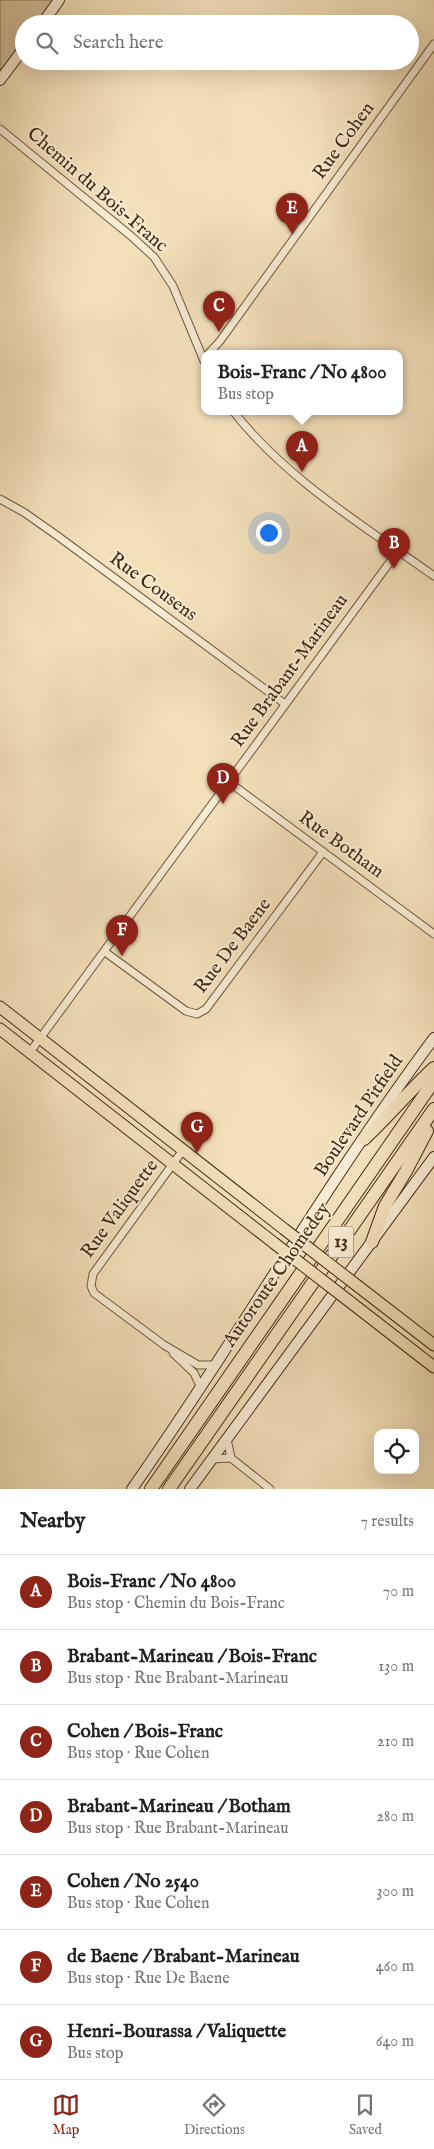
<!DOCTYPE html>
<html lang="en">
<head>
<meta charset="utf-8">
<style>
	body { margin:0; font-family:"IM FELL English",serif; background:#f6f6f6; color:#222 }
	.controls { position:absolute; right:15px; bottom:15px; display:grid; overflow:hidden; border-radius:10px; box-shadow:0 5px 20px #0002 }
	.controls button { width:45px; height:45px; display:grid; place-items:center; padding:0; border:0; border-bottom:1px solid #e0e0e0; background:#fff; color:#222; font:25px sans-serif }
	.you { position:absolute; left:268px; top:532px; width:18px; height:18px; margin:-12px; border:4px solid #fff; border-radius:50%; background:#1a73e8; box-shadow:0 0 0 8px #1a73e833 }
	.badge { display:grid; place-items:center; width:32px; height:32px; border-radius:50%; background:#8f2418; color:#fff; font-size:16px; font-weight:700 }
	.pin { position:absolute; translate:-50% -41px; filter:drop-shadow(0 1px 2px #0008) }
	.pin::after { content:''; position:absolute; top:26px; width:18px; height:15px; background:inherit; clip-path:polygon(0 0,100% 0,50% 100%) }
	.popup { position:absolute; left:201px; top:350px; width:202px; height:65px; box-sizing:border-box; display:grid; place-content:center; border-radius:10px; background:#fff; filter:drop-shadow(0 1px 4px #0005); font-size:16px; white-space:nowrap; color:#767676 }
	.popup b { font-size:19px; color:#222 }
	.popup::after { content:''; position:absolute; left:50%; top:100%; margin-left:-10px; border:10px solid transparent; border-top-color:#fff }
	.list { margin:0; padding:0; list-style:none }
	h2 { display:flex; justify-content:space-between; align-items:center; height:65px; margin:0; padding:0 20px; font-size:21px }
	h2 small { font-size:16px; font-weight:400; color:#767676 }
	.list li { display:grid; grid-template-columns:32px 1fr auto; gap:15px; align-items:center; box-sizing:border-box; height:75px; padding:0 20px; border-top:1px solid #e0e0e0 }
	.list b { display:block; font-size:19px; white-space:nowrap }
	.list p { margin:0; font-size:16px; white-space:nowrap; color:#767676 }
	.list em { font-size:16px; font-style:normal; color:#767676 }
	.icon { flex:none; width:28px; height:28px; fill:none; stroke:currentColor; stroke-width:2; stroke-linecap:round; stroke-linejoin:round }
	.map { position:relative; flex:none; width:434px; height:1489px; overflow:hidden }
	.search { position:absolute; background:#fff; box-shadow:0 5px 20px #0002; left:15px; right:15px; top:15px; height:55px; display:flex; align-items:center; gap:12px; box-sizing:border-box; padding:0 18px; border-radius:28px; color:#767676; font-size:19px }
	.sheet { height:590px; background:#fff }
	nav { display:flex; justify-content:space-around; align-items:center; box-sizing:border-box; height:70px; border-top:1px solid #e0e0e0; background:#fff; font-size:14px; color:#767676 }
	nav a { display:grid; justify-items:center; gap:2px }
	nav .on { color:#8f2418 }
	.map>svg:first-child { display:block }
</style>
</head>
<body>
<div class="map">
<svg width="434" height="1489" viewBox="0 0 434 1489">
	<rect width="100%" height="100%" fill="#f3e0bb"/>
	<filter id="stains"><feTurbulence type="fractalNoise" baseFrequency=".004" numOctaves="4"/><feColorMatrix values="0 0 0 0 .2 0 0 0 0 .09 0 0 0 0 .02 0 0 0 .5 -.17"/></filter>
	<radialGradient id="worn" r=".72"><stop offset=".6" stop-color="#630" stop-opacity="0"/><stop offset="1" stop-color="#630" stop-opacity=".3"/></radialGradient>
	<path fill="#d6c19f" stroke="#8e765a" d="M0,0H53L36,24H24V40L0,72Z"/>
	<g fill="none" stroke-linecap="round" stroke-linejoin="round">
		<defs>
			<g id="street">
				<path d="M0,129L131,236L154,257L173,286L204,361"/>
				<path d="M209,353L220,341L434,44"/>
				<path d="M233,411C286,479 364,526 434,576"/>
				<path d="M0,499L25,513L59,537L285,704"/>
				<path d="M229,782L434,934"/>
				<path d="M105,952L186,1011L197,1014L206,1009L323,852"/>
				<path d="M30,1052L398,551"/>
				<path d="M183,1150L93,1274L91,1286L94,1293L164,1345L198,1365H215"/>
				<path d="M173,1353L194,1373L201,1388"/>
				<path d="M227,1439L231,1458L270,1489"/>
				<path d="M212,1459L231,1458"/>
			</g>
			<g id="secondary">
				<path d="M42,24L59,0"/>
				<path d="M0,80L24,48"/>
				<path d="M132,1489C236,1341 326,1183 434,1038"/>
				<path d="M190,1489L434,1157"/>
			</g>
			<g id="primary">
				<path d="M0,1007L284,1229"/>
				<path d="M0,1029L274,1243"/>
				<path d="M359,1287L434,1345"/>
				<path d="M349,1301L434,1367"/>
			</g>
			<g id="highway">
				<path d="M364,1139C389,1116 409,1091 434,1068"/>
				<path d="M372,1242L385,1206L406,1171L427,1131"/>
				<path d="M151,1489L434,1081"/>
				<path d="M169,1489L434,1109"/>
			</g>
		</defs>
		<use href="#street" stroke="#71583e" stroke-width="9"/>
		<use href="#secondary" stroke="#462b14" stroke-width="12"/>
		<use href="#primary" stroke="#462b14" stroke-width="13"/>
		<use href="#highway" stroke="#462b14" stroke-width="14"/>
		<use href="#street" stroke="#f7ebd3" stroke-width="7"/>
		<use href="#secondary" stroke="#f7ebd3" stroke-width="10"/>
		<use href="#primary" stroke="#f3e0bb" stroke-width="11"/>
		<use href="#highway" stroke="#f3e0bb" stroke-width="12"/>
		<defs>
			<g id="primary-bridge">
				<path d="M284,1229L359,1287"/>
				<path d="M274,1243L349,1301"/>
			</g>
		</defs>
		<use href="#primary-bridge" stroke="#462b14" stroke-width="13" stroke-linecap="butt"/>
		<use href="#primary-bridge" stroke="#f3e0bb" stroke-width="11"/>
	</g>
	<g text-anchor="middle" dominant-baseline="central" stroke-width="4" stroke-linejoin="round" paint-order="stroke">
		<rect fill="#f7ebd3" stroke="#7b654d" stroke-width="1" x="328.5" y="1226.5" width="25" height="31" rx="4"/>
		<g font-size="18" font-weight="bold" fill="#462b14">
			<text x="341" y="1242">13</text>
		</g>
		<g font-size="19" fill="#462b14" stroke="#f7ebd3">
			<text transform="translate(344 141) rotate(-54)">Rue Cohen</text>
			<text transform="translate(97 190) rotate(41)">Chemin du Bois-Franc</text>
			<text transform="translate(153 587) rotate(36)">Rue Cousens</text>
			<text transform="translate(290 671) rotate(-54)">Rue Brabant-Marineau</text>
			<text transform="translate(341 845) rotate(36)">Rue Botham</text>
			<text transform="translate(233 946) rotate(-53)">Rue De Baene</text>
			<text transform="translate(359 1116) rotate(-56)">Boulevard Pitfield</text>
			<text transform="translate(120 1209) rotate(-54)">Rue Valiquette</text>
			<text transform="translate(277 1275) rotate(-55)">Autoroute Chomedey</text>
		</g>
	</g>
	<rect width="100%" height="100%" filter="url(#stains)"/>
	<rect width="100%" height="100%" fill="url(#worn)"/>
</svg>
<div class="controls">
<button><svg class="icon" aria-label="locate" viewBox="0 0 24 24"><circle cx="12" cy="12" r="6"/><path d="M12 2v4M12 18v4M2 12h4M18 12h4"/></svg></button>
</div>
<div class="you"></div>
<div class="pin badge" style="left:302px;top:472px">A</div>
<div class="popup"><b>Bois-Franc / No 4800</b>Bus stop</div>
<div class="pin badge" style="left:394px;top:569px">B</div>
<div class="pin badge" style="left:219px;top:332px">C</div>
<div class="pin badge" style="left:223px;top:804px">D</div>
<div class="pin badge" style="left:292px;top:234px">E</div>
<div class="pin badge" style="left:122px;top:956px">F</div>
<div class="pin badge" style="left:197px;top:1153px">G</div>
<div class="search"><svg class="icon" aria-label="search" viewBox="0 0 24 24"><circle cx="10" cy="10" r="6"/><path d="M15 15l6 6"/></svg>Search here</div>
</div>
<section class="sheet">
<h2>Nearby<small>7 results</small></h2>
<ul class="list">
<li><span class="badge">A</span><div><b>Bois-Franc / No 4800</b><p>Bus stop · Chemin du Bois-Franc</p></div><em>70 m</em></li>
<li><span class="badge">B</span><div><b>Brabant-Marineau / Bois-Franc</b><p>Bus stop · Rue Brabant-Marineau</p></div><em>130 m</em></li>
<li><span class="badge">C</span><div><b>Cohen / Bois-Franc</b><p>Bus stop · Rue Cohen</p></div><em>210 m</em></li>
<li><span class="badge">D</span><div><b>Brabant-Marineau / Botham</b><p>Bus stop · Rue Brabant-Marineau</p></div><em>280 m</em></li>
<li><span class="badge">E</span><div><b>Cohen / No 2540</b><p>Bus stop · Rue Cohen</p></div><em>300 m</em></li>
<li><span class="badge">F</span><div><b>de Baene / Brabant-Marineau</b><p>Bus stop · Rue De Baene</p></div><em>460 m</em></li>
<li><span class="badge">G</span><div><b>Henri-Bourassa / Valiquette</b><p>Bus stop</p></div><em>640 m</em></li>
</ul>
</section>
<nav>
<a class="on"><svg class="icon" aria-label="map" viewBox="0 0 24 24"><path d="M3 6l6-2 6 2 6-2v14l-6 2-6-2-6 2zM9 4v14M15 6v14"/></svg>Map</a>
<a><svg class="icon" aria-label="directions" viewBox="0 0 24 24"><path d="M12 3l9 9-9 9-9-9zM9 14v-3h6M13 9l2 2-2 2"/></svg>Directions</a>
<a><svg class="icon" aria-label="saved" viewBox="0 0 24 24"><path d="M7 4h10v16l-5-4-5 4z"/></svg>Saved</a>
</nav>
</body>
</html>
